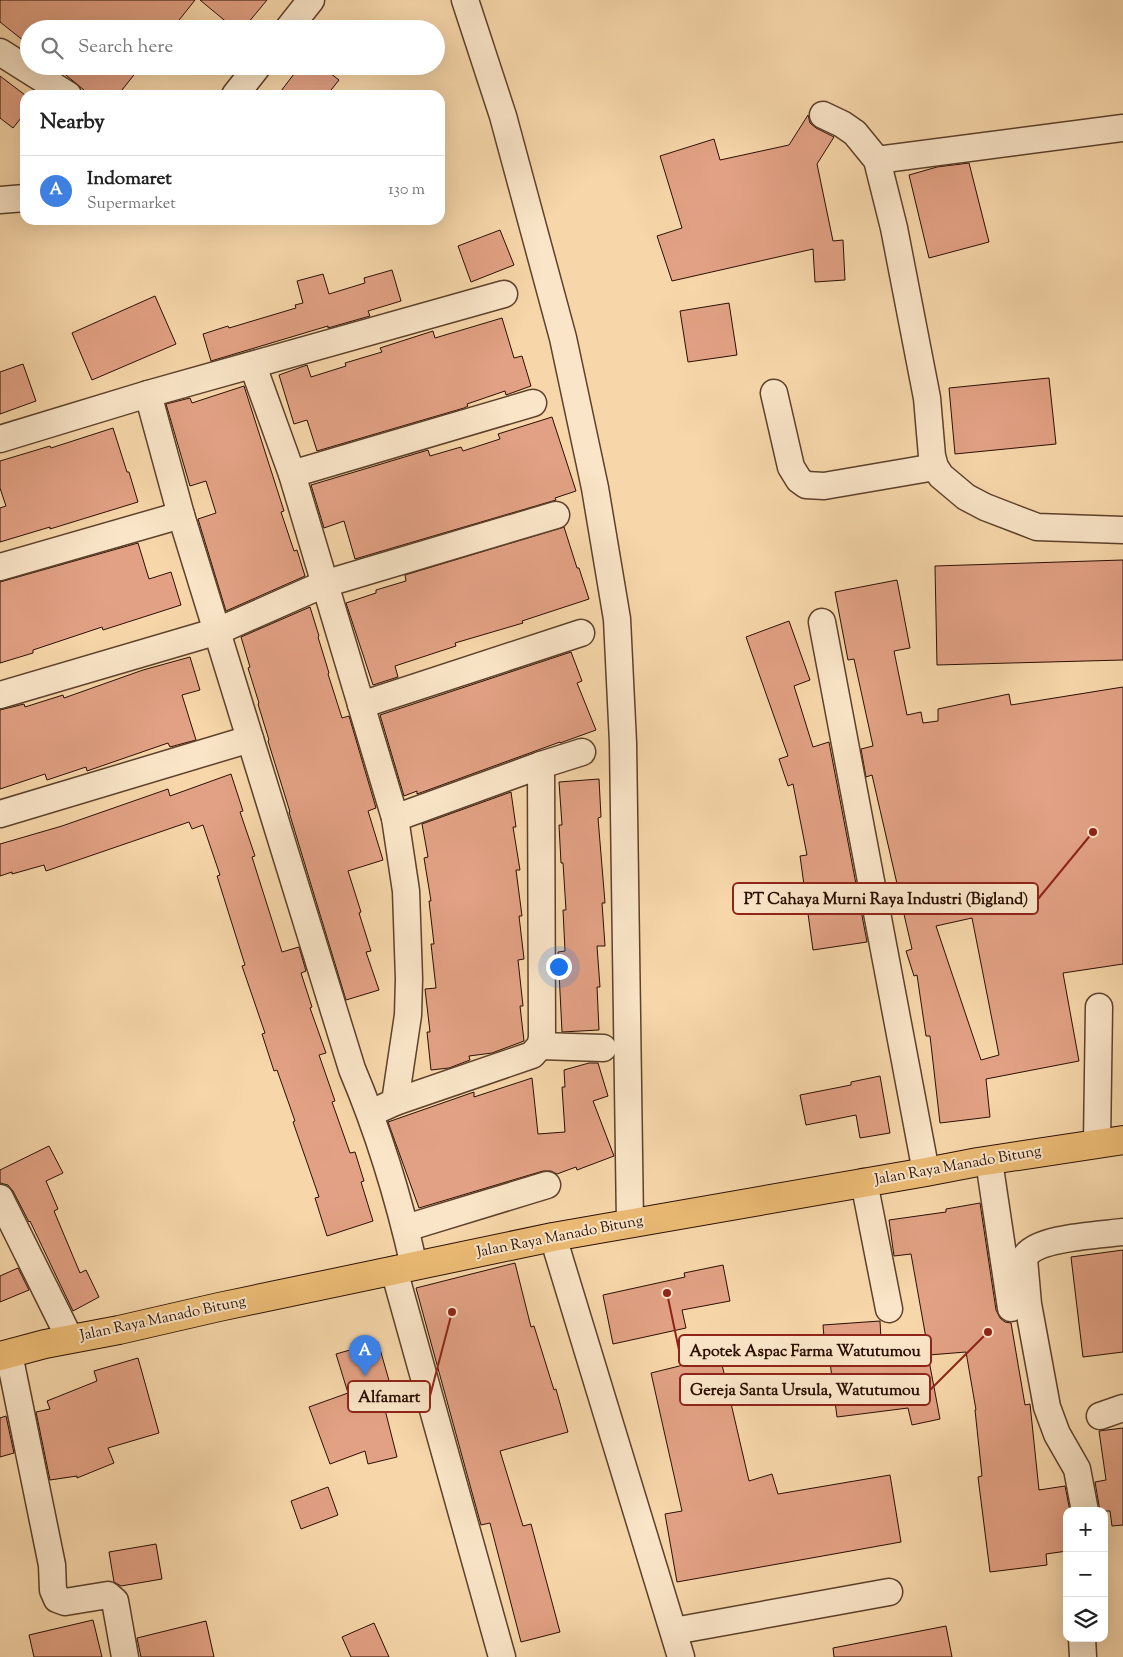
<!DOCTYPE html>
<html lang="en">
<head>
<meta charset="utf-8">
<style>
	body { margin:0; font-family:"Sorts Mill Goudy",serif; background:#f2f2f2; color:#222 }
	.controls { position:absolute; right:15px; bottom:15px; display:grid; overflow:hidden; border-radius:10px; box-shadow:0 5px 20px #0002 }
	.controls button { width:45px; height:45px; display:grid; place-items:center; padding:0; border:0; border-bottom:1px solid #e0e0e0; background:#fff; color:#222; font:25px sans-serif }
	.you { position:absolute; left:558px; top:966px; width:18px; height:18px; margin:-12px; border:4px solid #fff; border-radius:50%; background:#1a73e8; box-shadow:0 0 0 8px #1a73e833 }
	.badge { display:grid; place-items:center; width:32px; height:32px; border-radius:50%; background:#d93025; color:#fff; font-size:16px; font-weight:700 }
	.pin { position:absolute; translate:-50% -41px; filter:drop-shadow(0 1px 2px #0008) }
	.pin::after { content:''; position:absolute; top:26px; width:18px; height:15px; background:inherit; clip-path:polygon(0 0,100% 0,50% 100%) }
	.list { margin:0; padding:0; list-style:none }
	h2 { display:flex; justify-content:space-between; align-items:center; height:65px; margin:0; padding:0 20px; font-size:21px }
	h2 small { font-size:16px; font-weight:400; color:#767676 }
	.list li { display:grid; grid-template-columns:32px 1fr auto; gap:15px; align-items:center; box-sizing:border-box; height:70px; padding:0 20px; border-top:1px solid #e0e0e0 }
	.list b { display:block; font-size:19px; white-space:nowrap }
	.list p { margin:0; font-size:16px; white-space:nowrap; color:#767676 }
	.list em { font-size:16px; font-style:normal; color:#767676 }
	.icon { flex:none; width:28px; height:28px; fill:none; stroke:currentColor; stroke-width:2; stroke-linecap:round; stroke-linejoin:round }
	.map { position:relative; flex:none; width:1123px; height:1657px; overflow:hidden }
	.search { position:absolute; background:#fff; box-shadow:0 5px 20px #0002; left:20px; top:20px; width:425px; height:55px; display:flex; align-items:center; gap:12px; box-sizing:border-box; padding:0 18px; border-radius:28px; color:#767676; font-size:19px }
	.panel { position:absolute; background:#fff; box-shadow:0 5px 20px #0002; left:20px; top:90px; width:425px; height:135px; border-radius:15px }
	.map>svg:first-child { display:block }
</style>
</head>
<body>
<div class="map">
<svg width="1123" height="1657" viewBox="0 0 1123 1657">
	<rect width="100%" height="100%" fill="#f7d7aa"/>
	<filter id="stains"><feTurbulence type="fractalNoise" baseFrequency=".004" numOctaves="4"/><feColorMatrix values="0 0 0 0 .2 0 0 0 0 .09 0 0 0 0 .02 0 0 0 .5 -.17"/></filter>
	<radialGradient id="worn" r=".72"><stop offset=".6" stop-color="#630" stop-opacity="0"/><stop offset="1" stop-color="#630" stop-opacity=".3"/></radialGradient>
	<g fill="#e2a184" stroke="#2a0f01" fill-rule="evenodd">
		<path d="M0,0H195L172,29H29V45L0,22Z"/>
		<path d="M200,0H267L243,29H235Z"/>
		<path d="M55,66H141L118,95H90Z"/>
		<path d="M300,66H321L339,80L327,95H278Z"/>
		<path d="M0,76L25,95V113L13,128L0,118Z"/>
		<path d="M808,115L810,123L816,128L834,137L817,164L833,241L843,240L845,280L815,282L813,249L672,281L657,236L682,228L660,156L714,139L720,160L789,145Z"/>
		<path d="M969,163L989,242L929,258L909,175L937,167Z"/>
		<path d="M500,230L514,265L471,282L458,246Z"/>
		<path d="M392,270L401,301L368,311L370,316L328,328V326L211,361L203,334L228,326L229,328L296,308L295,305L303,303L297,281L323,274L329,294L365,283L364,278Z"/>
		<path d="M155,296L176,344L92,380L72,333Z"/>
		<path d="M729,303L737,355L688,362L680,311Z"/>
		<path d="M502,318L514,358L522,356L531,386L506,395L505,391L467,404L468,406L464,408L317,451L307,420L294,424L279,375L307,365L311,377L346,366L345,363L382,352L380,348L433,331L435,338Z"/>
		<path d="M23,364L36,401L0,414V372Z"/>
		<path d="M1049,378L1056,444L955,454L949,388Z"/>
		<path d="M244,386L284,511L281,512L294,551L297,550L305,576L226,611L198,519L216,513L206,481L190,486L166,404L190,398L192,403Z"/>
		<path d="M552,417L576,491L555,498L556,500L355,559L344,521L324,528L311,485L428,450L430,456L461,447L463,451L500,439L498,434Z"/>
		<path d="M113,428L127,472H129L138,502L50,529V527L0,542V508L6,506L0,488V461L50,446L51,448Z"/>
		<path d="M564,527L577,568H579L589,599L522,621L523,623L455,643L456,646L395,666L398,677L373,685L346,603L376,593V590L406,581L405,575Z"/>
		<path d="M138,543L149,579L171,572L181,605L103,630L102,627L33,650V653L0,663V582Z"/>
		<path d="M1123,560V660L937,665L935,566Z"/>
		<path d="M897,580L910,648L894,651L907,715L921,712L923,723L938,721V709L1009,694L1011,705L1123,687V964L1063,973L1079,1061L986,1079L990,1117L940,1123L930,1036H926L917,975L914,976L906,951L912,949L872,775L866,777L861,749L873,746L854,659L848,660L835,592ZM972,918L999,1055L981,1060L936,926Z"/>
		<path d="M310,607L319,636L318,637L329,673L328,674L342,718L349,716L376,808L368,811L383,860L348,871L361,912L359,913L371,951L366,952L379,990L346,1000L289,812H290L268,741L269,740L258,704L259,703L248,668L250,667L241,637Z"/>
		<path d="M789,621L810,680L794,686L813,747L829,742L867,942L813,950L800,856L807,855L793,784L788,786L779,759L788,756L746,637Z"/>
		<path d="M571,652L582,681L577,683L596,730L560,743V742L417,794V791L404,796L380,715Z"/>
		<path d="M190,657L200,690L182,695L196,740L170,747L168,743L87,771L86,767L47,780L45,774L0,789V710L24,704L25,707L63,695L64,698L143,670Z"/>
		<path d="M231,774L243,811L240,812L255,856L252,857L282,952L299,947L306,971L301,973L312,1007L310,1008L326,1053L319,1055L335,1101L332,1102L350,1153L355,1152L364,1181L361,1182L373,1221L327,1236L315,1198L319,1197L293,1122L295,1121L277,1070L274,1071L262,1034L265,1033L242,966L245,965L217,876L220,875L203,825L192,829L189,822L46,871L44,865L12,874V872L0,876V844L62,826L168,789L170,796Z"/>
		<path d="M599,779L601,817L598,818L605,903H602L605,946H597L600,987H597L599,1030L562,1032L558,952L565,951L563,910H566L563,863H561L559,825H562L559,782Z"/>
		<path d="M511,792L516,827H513L520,870H516L522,916H519L524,959L518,960L523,1006H520L524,1041L492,1053L469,1056L470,1060L449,1068L431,1070L427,1032H430L425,989L436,988L431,944H434L429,901H431L424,858L428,857L422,824Z"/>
		<path d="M589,1063H598L608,1096L593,1101L614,1156L577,1170L576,1167L557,1174L551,1171H543L419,1208L388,1122L474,1092V1097L532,1078L538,1134L565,1132L562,1087H565L564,1070Z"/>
		<path d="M880,1076L890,1133L860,1138L856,1115L806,1125L800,1095L851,1085V1082Z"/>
		<path d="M49,1146L63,1173L46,1181L58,1209L54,1211L80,1273L86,1270L99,1297L73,1311L30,1221L29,1222L13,1191L8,1185L0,1183V1170Z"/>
		<path d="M980,1203L996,1310L1000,1318L1005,1322L1011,1323L1025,1405L1030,1404L1039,1490L1065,1486L1070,1511H1067V1551L1046,1554L1047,1565L990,1572L978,1477L982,1476L975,1410H976L966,1352L929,1355L911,1254L894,1256L889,1220L946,1212V1209Z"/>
		<path d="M1123,1250V1352L1083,1357L1071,1257Z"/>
		<path d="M515,1263L531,1327L534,1326L554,1390L556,1389L568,1432L500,1451L523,1526L531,1524L560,1632L521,1642L490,1523L481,1525L476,1507L416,1288Z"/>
		<path d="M723,1265L730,1301L682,1310L686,1328L613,1344L603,1295L685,1277L684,1273Z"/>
		<path d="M18,1268L29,1290L0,1302V1276Z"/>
		<path d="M880,1321L882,1359L927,1350L940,1419L912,1425L908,1408L837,1417L830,1362H826L823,1325Z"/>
		<path d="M378,1342L394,1398L383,1402L397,1457L368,1464L365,1451L330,1464L309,1407L348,1393L336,1354Z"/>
		<path d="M720,1356L749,1481L772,1474L778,1494L890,1475L901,1542L677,1582L665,1514L682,1511L651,1373Z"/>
		<path d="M138,1358L159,1433L108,1448L114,1463L77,1478V1476L50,1480L36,1412L50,1409L47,1401L97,1381L94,1371Z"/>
		<path d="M6,1416L14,1453L0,1457V1418Z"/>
		<path d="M1123,1428V1525L1112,1526L1110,1511H1100L1095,1482L1106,1480L1099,1431Z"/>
		<path d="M328,1487L338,1515L301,1529L291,1501Z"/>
		<path d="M156,1544L162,1579L121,1586L114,1582L109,1552Z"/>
		<path d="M93,1620L102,1657H34L29,1635Z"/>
		<path d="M206,1621L214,1657H141L137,1638Z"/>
		<path d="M374,1623L389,1657H351L342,1637Z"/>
		<path d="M946,1626L952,1657H834L833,1648Z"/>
	</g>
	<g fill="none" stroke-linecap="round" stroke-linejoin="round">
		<defs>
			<g id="minor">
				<path d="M465,0L503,116L563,338L595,488L617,619L623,743L630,1223"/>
				<path d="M288,29L311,0"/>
				<path d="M0,52L68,95"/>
				<path d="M235,95L258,66"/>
				<path d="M823,115L842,124L855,133L877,160L894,228L927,398L932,456L935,467L941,476L966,497L985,507L1037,527L1123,530"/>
				<path d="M877,160L1123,128"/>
				<path d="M0,200L25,198"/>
				<path d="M253,366L292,474L395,818L406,891L409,979L408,1015L395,1102L371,1113"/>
				<path d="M774,393L791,467L799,480L806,485L824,486L935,467"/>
				<path d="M148,394L181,515L352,1069C379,1133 399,1199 414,1266"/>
				<path d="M0,439L148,394L504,294"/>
				<path d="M292,474L533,403"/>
				<path d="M0,567L181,515"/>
				<path d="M822,622L926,1172"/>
				<path d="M0,695L218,631L324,584L556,515"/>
				<path d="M361,705L581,633"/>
				<path d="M541,765L582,752"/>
				<path d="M0,814L250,739"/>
				<path d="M540,1046L603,1048"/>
				<path d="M395,1102L532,1055L540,1046L542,1038L541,765L395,818"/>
				<path d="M1097,1143L1099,1007"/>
				<path d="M989,1161L1011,1308"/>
				<path d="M864,1182L889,1309"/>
				<path d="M0,1198L70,1339"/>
				<path d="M406,1228L547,1185"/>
				<path d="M553,1237L681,1657"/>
				<path d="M394,1270L502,1657"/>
				<path d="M9,1354L52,1565L53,1590L57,1599L65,1602L108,1595L115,1601L125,1657"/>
				<path d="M1100,1416L1123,1408"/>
				<path d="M1085,1511L1077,1469L1057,1434L1047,1407L1028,1304L1024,1259C1033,1237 1101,1235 1123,1232"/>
				<path d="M674,1631L889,1592"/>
				<path d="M1082,1638L1083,1657"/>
			</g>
			<path id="highway" d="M0,1356L45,1344L119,1330L219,1307L553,1237L926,1172L978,1162L1123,1140"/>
		</defs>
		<use href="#minor" stroke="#5d412b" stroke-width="29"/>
		<use href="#highway" stroke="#2a0f01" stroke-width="30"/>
		<use href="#minor" stroke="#fae5c8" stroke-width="26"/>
		<use href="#highway" stroke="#ecbc75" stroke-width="28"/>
	</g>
	<g text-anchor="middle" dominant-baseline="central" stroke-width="4" stroke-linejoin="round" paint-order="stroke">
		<g font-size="15" fill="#2a0f01" stroke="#fae5c8">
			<text transform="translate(958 1166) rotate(-10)">Jalan Raya Manado Bitung</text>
			<text transform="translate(560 1237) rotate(-11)">Jalan Raya Manado Bitung</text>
			<text transform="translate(163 1319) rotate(-12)">Jalan Raya Manado Bitung</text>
		</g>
	</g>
	<path fill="none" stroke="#8f2418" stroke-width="2" d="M1093 832L1038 899M667 1293L679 1350M988 1332L930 1390M452 1312L430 1396"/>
	<g fill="#8f2418" stroke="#fae5c8" stroke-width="2">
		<circle cx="1093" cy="832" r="5"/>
		<circle cx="667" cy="1293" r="5"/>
		<circle cx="988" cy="1332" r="5"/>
		<circle cx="452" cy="1312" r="5"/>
	</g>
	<g fill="#fae5c8" stroke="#8f2418" stroke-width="2">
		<rect x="733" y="883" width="305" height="31" rx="5"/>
		<rect x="679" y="1335" width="252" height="31" rx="5"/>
		<rect x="680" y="1374" width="250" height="31" rx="5"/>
		<rect x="348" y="1381" width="82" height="31" rx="5"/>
	</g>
	<g font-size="16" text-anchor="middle" font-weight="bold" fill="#2a0f01">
		<text x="886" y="904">PT Cahaya Murni Raya Industri (Bigland)</text>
		<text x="805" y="1356">Apotek Aspac Farma Watutumou</text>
		<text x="805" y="1395">Gereja Santa Ursula, Watutumou</text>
		<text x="389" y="1402">Alfamart</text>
	</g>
	<rect width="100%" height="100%" filter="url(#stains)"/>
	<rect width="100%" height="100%" fill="url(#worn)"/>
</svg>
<div class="controls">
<button>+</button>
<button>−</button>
<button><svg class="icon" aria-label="layers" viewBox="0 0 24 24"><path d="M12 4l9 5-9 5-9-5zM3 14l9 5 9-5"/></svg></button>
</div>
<div class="you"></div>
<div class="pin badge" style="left:365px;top:1376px;background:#3f7fe0">A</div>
<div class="search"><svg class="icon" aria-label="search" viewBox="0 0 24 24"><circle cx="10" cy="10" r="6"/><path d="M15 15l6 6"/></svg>Search here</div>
<section class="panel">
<h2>Nearby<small></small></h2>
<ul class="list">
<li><span class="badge" style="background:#3f7fe0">A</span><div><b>Indomaret</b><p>Supermarket</p></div><em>130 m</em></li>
</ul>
</section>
</div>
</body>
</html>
